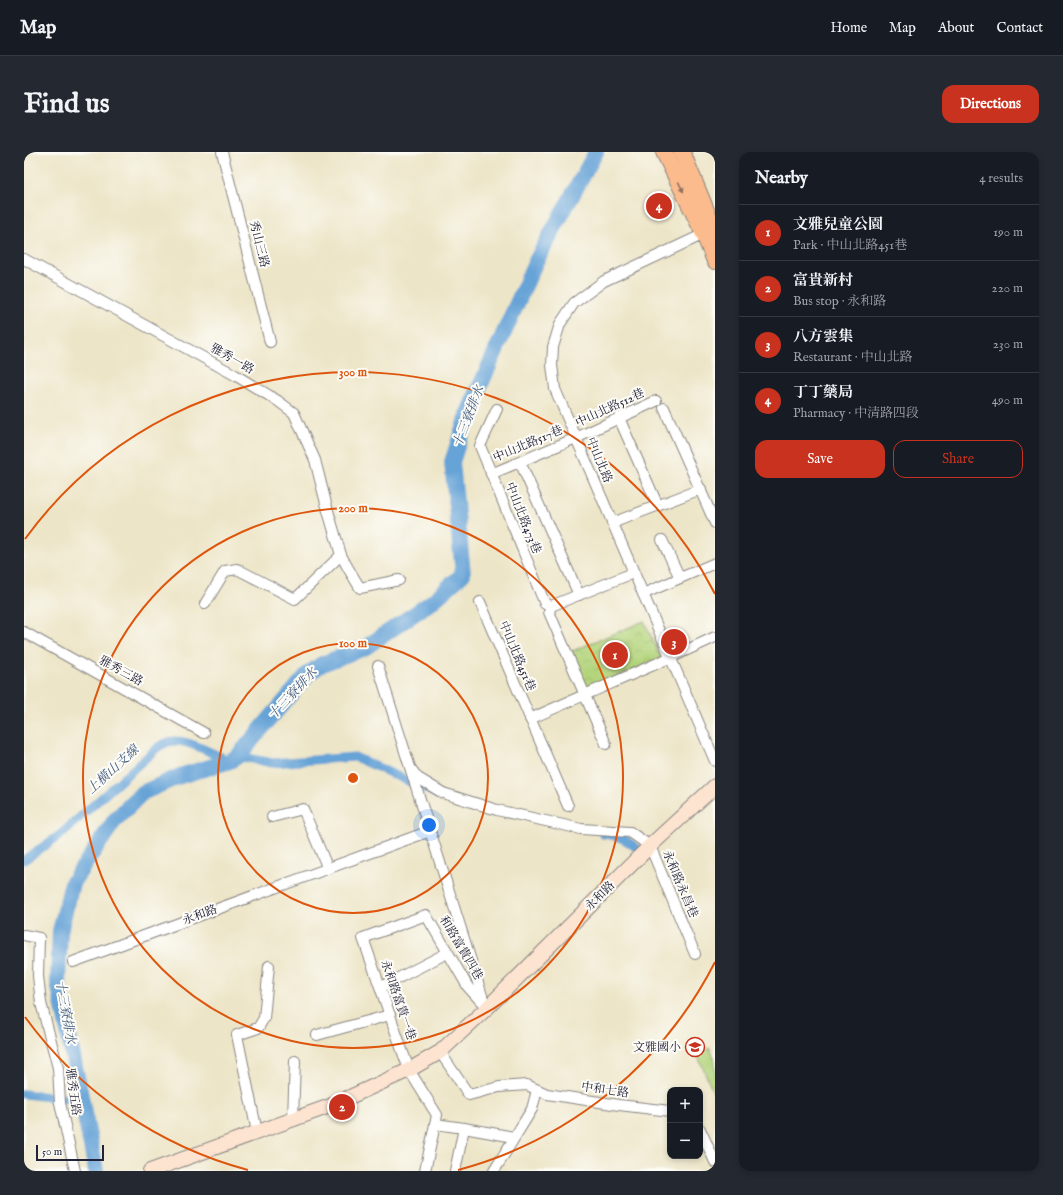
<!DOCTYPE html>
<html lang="en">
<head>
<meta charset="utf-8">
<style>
	body { margin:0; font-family:"IM FELL English","Noto Serif TC",serif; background:#242831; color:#f1f3f6 }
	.controls { position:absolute; right:12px; bottom:12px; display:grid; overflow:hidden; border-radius:8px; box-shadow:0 2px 6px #0003 }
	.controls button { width:36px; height:36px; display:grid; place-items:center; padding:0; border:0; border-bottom:1px solid #363941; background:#171b24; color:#f1f3f6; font:20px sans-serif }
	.scale { position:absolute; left:12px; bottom:10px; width:68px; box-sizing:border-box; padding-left:4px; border:2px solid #22223b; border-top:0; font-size:11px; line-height:14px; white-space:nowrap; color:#22223b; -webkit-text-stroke:3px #fdfcf7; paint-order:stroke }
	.you { position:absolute; left:405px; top:673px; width:14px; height:14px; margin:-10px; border:3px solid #fff; border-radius:50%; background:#1a73e8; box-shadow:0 0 0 6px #1a73e833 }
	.badge { display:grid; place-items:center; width:26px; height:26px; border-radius:50%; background:#c8321e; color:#fff; font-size:13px; font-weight:700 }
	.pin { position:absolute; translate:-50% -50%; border:2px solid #fff; box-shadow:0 1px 4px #0006 }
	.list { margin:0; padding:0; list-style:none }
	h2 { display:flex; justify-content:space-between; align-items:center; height:52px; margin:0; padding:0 16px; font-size:17px }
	h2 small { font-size:13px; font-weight:400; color:#9ea1a6 }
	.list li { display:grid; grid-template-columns:26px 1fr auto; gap:12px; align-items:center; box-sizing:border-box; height:56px; padding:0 16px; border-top:1px solid #363941 }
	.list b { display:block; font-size:15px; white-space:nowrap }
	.list p { margin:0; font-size:13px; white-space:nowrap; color:#9ea1a6 }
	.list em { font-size:13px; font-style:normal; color:#9ea1a6 }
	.actions { display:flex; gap:8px; padding:12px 16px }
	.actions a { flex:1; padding:9px 0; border:1px solid #c8321e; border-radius:12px; text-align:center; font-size:14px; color:#c8321e }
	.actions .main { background:#c8321e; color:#fff }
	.map { position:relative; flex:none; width:691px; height:1019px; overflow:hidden; border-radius:12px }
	header { display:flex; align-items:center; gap:24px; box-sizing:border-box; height:56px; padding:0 20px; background:#171b24; border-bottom:1px solid #363941 }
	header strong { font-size:19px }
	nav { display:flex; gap:22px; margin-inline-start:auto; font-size:14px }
	.intro { display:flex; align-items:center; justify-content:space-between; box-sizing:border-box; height:96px; padding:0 24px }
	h1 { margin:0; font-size:28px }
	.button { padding:10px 18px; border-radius:12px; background:#c8321e; color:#fff; font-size:14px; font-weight:700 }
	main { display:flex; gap:24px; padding:0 24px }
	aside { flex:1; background:#171b24; border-radius:12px; box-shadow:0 2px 6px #0003 }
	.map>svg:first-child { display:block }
</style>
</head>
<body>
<header>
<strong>Map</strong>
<nav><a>Home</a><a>Map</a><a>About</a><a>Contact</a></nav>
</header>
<div class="intro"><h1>Find us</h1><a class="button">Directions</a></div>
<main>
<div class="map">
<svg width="691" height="1019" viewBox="0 0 691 1019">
	<defs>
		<pattern id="park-crowns" width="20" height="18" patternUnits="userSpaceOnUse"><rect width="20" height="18" fill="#b4d47b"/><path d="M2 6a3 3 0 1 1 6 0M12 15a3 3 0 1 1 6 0" fill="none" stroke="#9ab66b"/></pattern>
	</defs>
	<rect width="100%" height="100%" fill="#fdfcf7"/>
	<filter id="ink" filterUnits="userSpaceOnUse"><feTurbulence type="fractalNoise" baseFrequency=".025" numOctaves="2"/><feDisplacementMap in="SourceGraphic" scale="8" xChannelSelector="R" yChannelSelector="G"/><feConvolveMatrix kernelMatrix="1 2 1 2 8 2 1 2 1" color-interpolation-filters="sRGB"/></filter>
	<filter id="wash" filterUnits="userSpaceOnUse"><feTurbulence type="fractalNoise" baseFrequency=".012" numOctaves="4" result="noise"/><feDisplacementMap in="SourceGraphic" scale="16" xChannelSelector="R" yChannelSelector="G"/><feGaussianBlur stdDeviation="0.9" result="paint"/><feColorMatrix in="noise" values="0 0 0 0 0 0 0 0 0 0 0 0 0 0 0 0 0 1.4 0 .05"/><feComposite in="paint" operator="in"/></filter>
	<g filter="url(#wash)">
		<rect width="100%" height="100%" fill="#ede5c7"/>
		<path fill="url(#park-crowns)" stroke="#6b7b5b" d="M620,469L637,506L562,538L546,500Z"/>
		<path fill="#b4d47b" stroke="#6b7b5b" d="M686,896L691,909V944L673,902Z"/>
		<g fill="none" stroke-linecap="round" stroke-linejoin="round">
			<g stroke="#66a3d7" stroke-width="9">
				<path d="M214,604L248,611L331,605L417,644"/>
				<path d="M579,682C599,683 607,692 622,703"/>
				<path d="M0,708L36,683L134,595C140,592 145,588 152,589C167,589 191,603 206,609"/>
				<path d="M0,942L58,949"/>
			</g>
			<path stroke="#66a3d7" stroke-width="16" d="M72,1019L34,830L36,779L48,731L91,668L118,641L156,624L206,609L214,604L284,522L298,512L342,495L409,449L439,422L428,310L444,261L512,109L572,0"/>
		</g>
	</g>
	<g filter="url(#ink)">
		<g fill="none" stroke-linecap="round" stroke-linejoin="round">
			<defs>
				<g id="street">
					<path d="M198,0L246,190"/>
					<path d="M680,82L580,129L550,151L536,172L529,195L528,213L531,237L691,609"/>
					<path d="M0,107L211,223L254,249L270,261L291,308L304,359L317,403L324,416L336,436L375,428"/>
					<path d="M640,256L691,371"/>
					<path d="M473,257L456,294L521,452L527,454L609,421"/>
					<path d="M595,266L634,354"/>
					<path d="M496,310L555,443"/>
					<path d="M467,322L552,286L632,249"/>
					<path d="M588,371L677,337"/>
					<path d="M638,388L656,426"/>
					<path d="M619,442L691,411"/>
					<path d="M456,450L544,654"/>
					<path d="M181,452L201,419L213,417L271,447L317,403"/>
					<path d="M527,454L525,460L582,592"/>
					<path d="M0,480L180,581"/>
					<path d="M354,514L461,853"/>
					<path d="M506,567C568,539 630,514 691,485"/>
					<path d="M387,617L394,626L419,641L473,658L557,677L606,680L626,694L671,802"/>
					<path d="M248,665L279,657L304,717"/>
					<path d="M0,783L15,786L14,824L17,851L34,916L36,951L51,1019"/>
					<path d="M49,810L406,679"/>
					<path d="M357,835L423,801"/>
					<path d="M293,883L366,863"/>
					<path d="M416,900L445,943L475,935L503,933L523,942L595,953L646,959"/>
					<path d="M269,967L271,909"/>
					<path d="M411,972L440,976L490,985"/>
					<path d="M676,977L691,1010"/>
					<path d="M233,980L213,883L234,876L240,866L245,814"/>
					<path d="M401,1019L413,963L385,918L339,786L402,763L444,835L463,856"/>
					<path d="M431,1019L440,976"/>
					<path d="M470,1019L508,957L513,938"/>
				</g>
				<path id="secondary" d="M126,1019L306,954L385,918L416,900L463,856L626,694L691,634"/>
				<g id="primary">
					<path d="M640,0L680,82L691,109"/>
					<path d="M658,0L691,80"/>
				</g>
			</defs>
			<use href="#street" stroke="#888481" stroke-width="12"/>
			<use href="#secondary" stroke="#888481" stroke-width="16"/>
			<use href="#primary" stroke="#888481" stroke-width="18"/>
			<use href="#street" stroke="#fff" stroke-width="10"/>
			<use href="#secondary" stroke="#fde4d1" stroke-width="14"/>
			<use href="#primary" stroke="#fbbb8c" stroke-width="16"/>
		</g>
		<defs><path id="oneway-solid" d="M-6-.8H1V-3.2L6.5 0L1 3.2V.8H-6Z"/></defs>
		<use fill="#8e6e64" href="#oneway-solid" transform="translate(657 35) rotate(64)"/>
	</g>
	<g fill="none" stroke="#de560e" stroke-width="2">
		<circle cx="329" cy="626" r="135"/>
		<circle cx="329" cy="626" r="270"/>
		<path d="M691 810A406 406 0 0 1 434 1018M224 1018A406 406 0 0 1 1 865M1 387A406 406 0 0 1 691 442"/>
	</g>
	<defs>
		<symbol id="school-ring" viewBox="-11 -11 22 22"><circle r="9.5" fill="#fdfcf7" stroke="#c8321e" stroke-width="1.5"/><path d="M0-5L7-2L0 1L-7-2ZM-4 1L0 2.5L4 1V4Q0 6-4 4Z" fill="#c8321e"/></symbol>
	</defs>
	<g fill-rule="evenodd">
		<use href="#school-ring" x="660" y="884" width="22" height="22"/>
	</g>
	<g text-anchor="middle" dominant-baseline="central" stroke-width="4" stroke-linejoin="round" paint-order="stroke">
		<g font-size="12" fill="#22223b" stroke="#fdfcf7">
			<text transform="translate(235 92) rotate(76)">秀山三路</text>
			<text transform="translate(208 207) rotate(30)">雅秀一路</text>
			<text transform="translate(586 256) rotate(-25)">中山北路512巷</text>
			<text transform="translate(504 292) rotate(-23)">中山北路517巷</text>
			<text transform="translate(575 308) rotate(67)">中山北路</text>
			<text transform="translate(499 366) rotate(68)">中山北路473巷</text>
			<text transform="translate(493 504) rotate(67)">中山北路451巷</text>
			<text transform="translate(97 519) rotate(29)">雅秀三路</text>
			<text transform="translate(656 732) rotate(67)">永和路永昌巷</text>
			<text transform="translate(576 744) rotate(-45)">永和路</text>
			<text transform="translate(176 763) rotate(-20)">永和路</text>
			<text transform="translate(437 796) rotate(59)">和路富貴四巷</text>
			<text transform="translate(374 848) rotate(71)">永和路富貴一巷</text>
			<text transform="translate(581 938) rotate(8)">中和七路</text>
			<text transform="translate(49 940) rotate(82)">雅秀五路</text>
		</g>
		<g font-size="12" fill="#22223b" stroke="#fdfcf7" text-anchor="end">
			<text x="657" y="895">文雅國小</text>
		</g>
		<g font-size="13" font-style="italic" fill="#415c81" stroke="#fdfcf7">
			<text transform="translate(445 265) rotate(-69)">十三寮排水</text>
			<text transform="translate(269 542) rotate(-47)">十三寮排水</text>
			<text transform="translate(89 618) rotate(-42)">上橫山支線</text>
			<text transform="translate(41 860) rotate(80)">十三寮排水</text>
		</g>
	</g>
	<circle cx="329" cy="626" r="6" fill="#de560e" stroke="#fdfcf7" stroke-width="2"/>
	<g font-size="12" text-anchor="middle" font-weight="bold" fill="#de560e" stroke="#fdfcf7" stroke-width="4" stroke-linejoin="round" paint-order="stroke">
		<text x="329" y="224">300 m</text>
		<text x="329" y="360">200 m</text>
		<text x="329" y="495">100 m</text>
	</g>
</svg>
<div class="controls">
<button>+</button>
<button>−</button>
</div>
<div class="scale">50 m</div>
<div class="you"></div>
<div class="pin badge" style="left:591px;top:503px">1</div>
<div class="pin badge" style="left:318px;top:955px">2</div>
<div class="pin badge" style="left:650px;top:490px">3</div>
<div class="pin badge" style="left:635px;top:54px">4</div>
</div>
<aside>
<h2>Nearby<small>4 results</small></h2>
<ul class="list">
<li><span class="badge">1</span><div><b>文雅兒童公園</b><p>Park · 中山北路451巷</p></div><em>190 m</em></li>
<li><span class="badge">2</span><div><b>富貴新村</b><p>Bus stop · 永和路</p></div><em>220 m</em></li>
<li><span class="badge">3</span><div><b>八方雲集</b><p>Restaurant · 中山北路</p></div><em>230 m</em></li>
<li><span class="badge">4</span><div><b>丁丁藥局</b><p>Pharmacy · 中清路四段</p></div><em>490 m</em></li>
</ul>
<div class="actions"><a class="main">Save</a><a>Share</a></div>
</aside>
</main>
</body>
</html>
